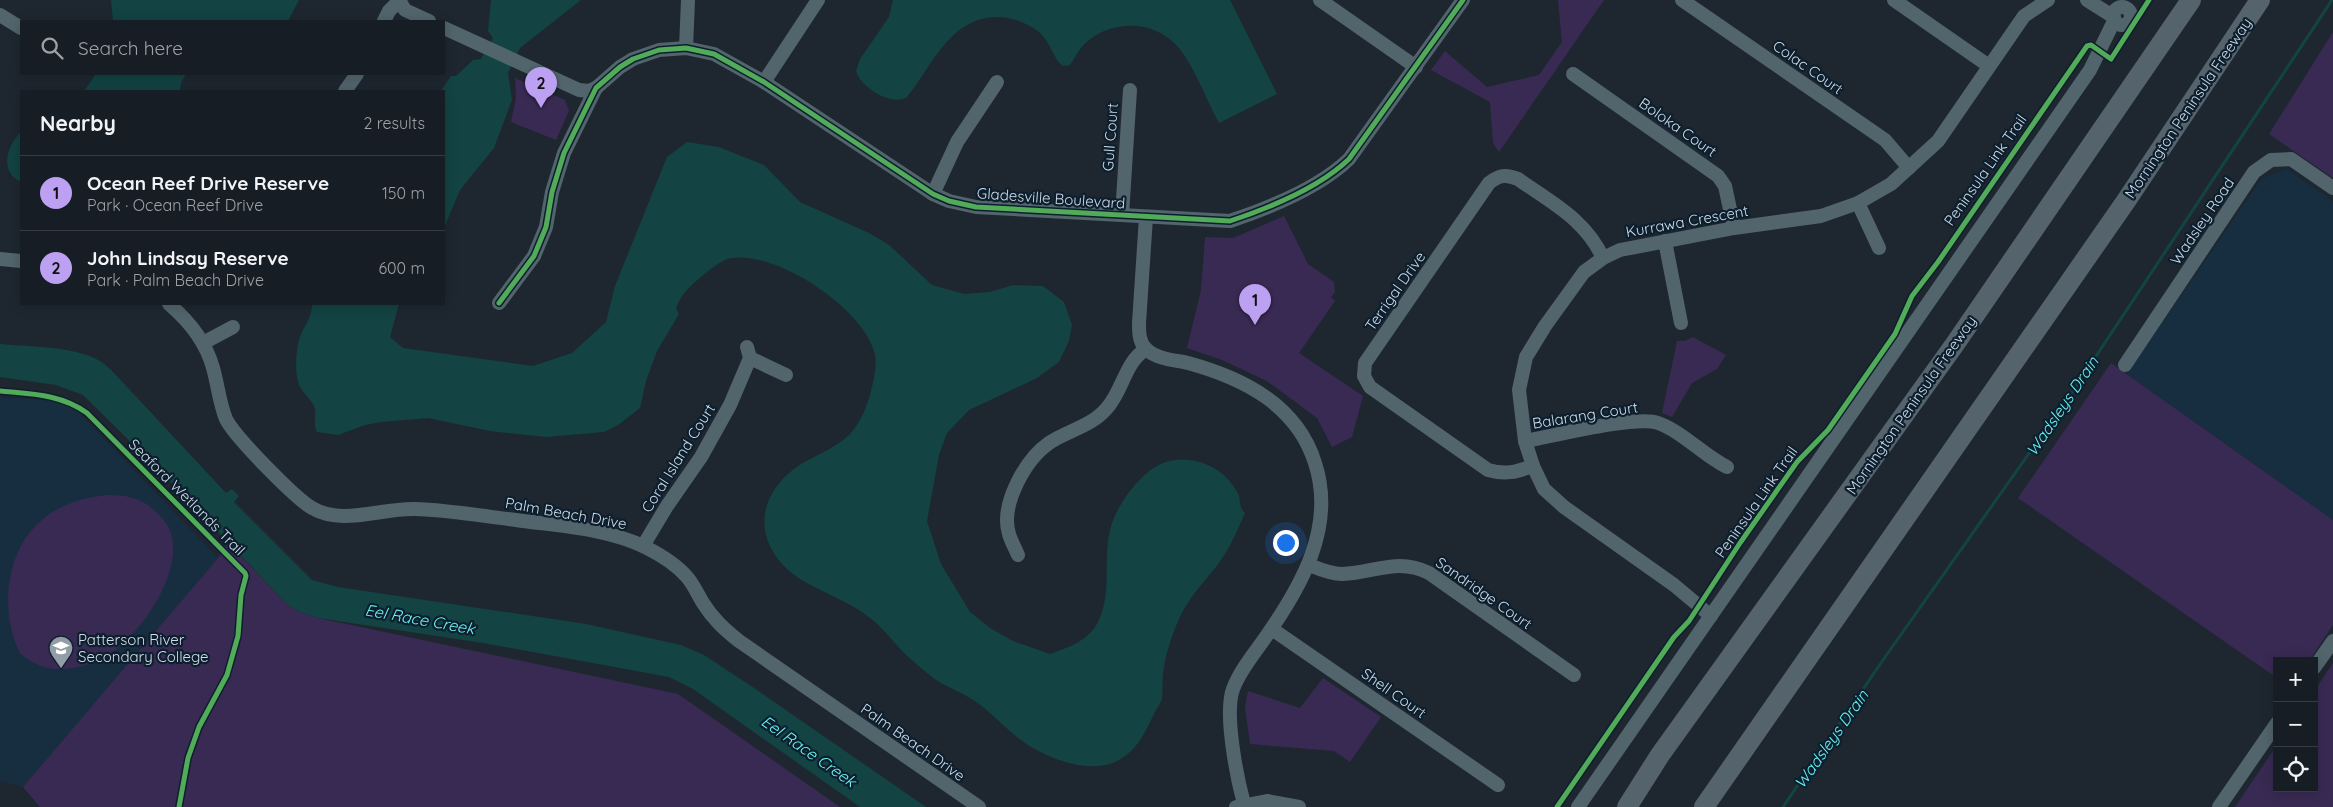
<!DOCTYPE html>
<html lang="en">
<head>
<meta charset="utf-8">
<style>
	body { margin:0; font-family:Quicksand,sans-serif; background:#232a31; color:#f1f3f6 }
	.controls { position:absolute; right:15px; bottom:15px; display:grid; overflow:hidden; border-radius:0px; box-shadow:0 2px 12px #0003 }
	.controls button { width:45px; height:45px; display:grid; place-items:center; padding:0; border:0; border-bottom:1px solid #353b41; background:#161d24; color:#f1f3f6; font:25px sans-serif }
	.you { position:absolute; left:1285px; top:542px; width:18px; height:18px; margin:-12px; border:4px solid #fff; border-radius:50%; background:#1a73e8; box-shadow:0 0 0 8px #1a73e833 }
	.badge { display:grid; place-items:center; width:32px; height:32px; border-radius:50%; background:#bca0f2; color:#111; font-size:16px; font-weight:700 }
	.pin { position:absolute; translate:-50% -41px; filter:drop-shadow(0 1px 2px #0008) }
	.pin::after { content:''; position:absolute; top:26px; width:18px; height:15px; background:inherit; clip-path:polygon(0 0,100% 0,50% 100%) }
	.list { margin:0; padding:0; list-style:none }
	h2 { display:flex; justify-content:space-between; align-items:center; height:65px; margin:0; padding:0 20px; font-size:21px }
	h2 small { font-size:16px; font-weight:400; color:#9ea2a6 }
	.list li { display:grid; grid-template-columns:32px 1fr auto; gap:15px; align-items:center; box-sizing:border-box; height:75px; padding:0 20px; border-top:1px solid #353b41 }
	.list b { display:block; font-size:19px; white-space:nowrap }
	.list p { margin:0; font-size:16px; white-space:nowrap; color:#9ea2a6 }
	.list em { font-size:16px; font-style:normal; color:#9ea2a6 }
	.icon { flex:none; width:28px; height:28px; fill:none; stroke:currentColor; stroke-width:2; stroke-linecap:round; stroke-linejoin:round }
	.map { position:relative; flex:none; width:2333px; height:807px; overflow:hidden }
	.search { position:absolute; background:#161d24; box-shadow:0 2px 12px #0003; left:20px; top:20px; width:425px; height:55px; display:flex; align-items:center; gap:12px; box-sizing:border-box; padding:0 18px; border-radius:0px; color:#9ea2a6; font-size:19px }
	.panel { position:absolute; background:#161d24; box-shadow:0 2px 12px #0003; left:20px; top:90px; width:425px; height:215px; border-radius:0px }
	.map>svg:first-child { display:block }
</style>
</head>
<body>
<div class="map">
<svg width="2333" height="807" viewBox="0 0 2333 807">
	<rect width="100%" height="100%" fill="#1e2730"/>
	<g fill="#172d40">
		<path d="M2287,169L2333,201V520L2127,374L2262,178Z"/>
		<path d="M0,397L51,400L69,405L79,413L218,558L23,787L0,781Z"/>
	</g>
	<g fill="#392a53">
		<path d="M1558,0H1604L1499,152L1493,143L1490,102L1431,70L1445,51L1487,87L1539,75L1562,42Z"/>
		<path d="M2333,32V178L2269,134Z"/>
		<path d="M515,78L565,100L569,111L556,140L511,122L516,98Z"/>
		<path d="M1284,216L1308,264L1334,282L1335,292L1331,297L1335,301L1299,353L1363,396L1352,437L1332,447L1317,418L1267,381L1222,360L1187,348L1201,290L1205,237L1233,238Z"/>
		<path d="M1693,337L1726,355L1717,369L1692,383L1672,417L1662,413L1677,341H1685Z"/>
		<path d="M2111,363L2333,520V625L2309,661H2277V678L2018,498Z"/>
		<path d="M108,495C128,495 142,498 156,512C164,519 170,527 172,537C181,576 140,635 108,655C95,663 77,669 61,669C46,670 31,663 20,653C0,614 4,551 42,520C60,504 85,497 108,495Z"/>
		<path d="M228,543L288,605L300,612L318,618L678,694L840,807H40L23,787L218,558Z"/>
		<path d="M2333,663V807H2235L2277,745V788H2314V691Z"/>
		<path d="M1323,678L1381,717L1350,762L1334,751L1250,744L1245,707L1248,691L1300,708Z"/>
	</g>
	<g fill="#134343">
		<path d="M111,0H299L288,21H113Z"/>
		<path d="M491,0H581L520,48L508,73L512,100L494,148L460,190L444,228V91H441L451,76H456L473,60L481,59L493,38L488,31Z"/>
		<path d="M893,0H1230L1277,94L1219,123C1207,101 1194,66 1179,48C1156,21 1116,19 1089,40C1080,47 1076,56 1070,65L1063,66C1053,59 1051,42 1039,32C1026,22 1010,16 993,17C948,21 932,66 907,97C892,107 860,87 856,71L860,59L889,17Z"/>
		<path d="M96,74H186L181,83L180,91H84Z"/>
		<path d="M21,132V182C0,172 5,148 21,132Z"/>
		<path d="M687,142L719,147L764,165L800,202L869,233L889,245L932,285L964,294L990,292L1013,285L1043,286L1064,302L1072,325L1069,341L1059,362L1037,378L969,410L947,433L939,455L927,521L941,564L970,612L990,628L1013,641L1050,654C1070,647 1090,640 1099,620C1112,591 1103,560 1110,530C1115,507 1142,469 1166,462C1184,456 1205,461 1220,472C1227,477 1236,488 1239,496C1241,504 1239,507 1245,513C1237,532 1229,550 1216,567C1202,584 1187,600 1178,621C1171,638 1165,656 1163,674C1162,682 1163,691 1162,698C1161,704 1156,709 1154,714C1144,734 1138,750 1117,761C1090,775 1049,759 1025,743C1009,732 995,716 979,704C967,695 954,690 941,683C931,677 922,669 913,661C897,648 886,630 870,618C837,591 788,587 769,544C756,513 772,484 798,466C815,455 835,449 850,434C861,422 867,406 871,391C874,379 877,367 875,355C866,310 778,251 732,258C722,259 710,270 702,276C690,286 680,295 676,309L679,314L657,351L646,381L640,408L618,425L604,432L546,437L490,431L428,418L381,422L365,425L338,435L317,432C313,424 316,418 315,409C313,400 304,395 300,387C294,375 296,352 299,340C303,326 312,319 312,304H399L390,337L403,348L533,366L572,353L606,322L615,286L667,157Z"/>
		<path d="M0,344C30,347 74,346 100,361C105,364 110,369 115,374L226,493L232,489L239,496L234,502L312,580L338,587L586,624L681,645L704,655L754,688L926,807H860L693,689L669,677L483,643L318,618L300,612L288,605L156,467L83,395L56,385L0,377Z"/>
	</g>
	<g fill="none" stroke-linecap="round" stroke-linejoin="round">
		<path stroke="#134343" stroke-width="3" d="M1783,807L1883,660L2071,394L2332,0"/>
		<g stroke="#52656c" stroke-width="14">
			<path d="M399,0L405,10L429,21"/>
			<path d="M1320,0L1416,67"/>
			<path d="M1682,0L1885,140L1909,168"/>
			<path d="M1894,0L1989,66"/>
			<path d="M2087,0L2114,17"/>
			<circle cx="2122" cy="16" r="9"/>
			<path d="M0,15L21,28"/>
			<path d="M384,21L389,11L399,1"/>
			<path d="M444,28L579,90L589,91L596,88"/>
			<path d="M686,48L688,0"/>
			<path d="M1573,74L1718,176L1725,186L1734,228"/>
			<path d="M764,82L818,0"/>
			<path d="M345,91L357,74"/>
			<path d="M933,194L957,142L997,82"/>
			<path d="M1858,203L1879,248"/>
			<path d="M1122,215L1130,90"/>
			<path d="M1146,217L1139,323C1139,332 1139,341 1145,348C1155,359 1175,360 1188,363C1243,378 1297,405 1315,463C1336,527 1301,587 1265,638C1254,654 1240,670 1233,689C1224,714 1237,778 1244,804"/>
			<path d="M1665,241L1681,323"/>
			<path d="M0,259L21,261"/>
			<path d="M499,303L534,256L546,227L552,192L564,153L596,88L620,67L633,59L659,50L686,48L714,54L764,82L933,194L949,201L976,207L1230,221C1269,208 1319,188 1349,159L1463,0"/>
			<path d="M169,304C189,321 206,342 213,368C218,385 219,402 226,419C234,436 295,498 312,508C343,526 380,508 415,509C449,510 482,516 516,520C558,526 606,528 645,547C661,555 676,564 687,577C694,585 698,595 703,603C713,619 724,629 739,641L979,807"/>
			<path d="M203,343L233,327"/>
			<path d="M750,358L786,375"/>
			<path d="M2125,365L2254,172L2271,160L2291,159L2333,188"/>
			<path d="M1525,441C1553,436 1636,415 1658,423C1683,432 1703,455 1727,467"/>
			<path d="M1533,466C1516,472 1506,475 1488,470L1370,387L1364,376L1365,363L1489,183C1499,175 1506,174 1518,179C1552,203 1585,219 1603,258"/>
			<path d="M643,546L667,506L701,457L730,405L750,358L747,347"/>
			<path d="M1018,555C1015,548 1011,541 1009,534C1000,505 1025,460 1049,443C1068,430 1091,427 1107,408C1123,390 1125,362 1146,349"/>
			<path d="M1309,565C1319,569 1331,574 1342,574C1375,573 1397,557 1429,573L1574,675"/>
			<path d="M1711,616L1674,585L1564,507L1544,489L1533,466L1525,441L1519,390L1526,357L1545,326L1584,272L1603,258L1620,250L1734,228L1821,216L1858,203L1891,184L1938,141L2024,16L2048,0"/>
			<path d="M1272,629L1498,785"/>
			<path d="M2314,668L2333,641"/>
			<path d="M1236,807L1267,801L1299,807"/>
			<path d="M1578,807L2090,70L2114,21"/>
			<path d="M2219,807L2277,723"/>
		</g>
		<g stroke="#55636c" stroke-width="20">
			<path d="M1627,807L1660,755L1955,344L2191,0"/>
			<path d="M1704,807L2126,201L2260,0"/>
		</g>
		<defs>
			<g id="cycleway">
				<path d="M499,303L534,256L546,227L552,192L564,153L596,88L620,67L633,59L659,50L686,48L714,54L764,82L933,194L949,201L976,207L1230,221C1269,208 1319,188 1349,159L1463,0"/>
				<path d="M0,391C31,394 61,394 87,413L245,573L246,576L241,595L238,636L227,675L199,727L188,758L179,807"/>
				<path d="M1557,807L1674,637L1689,621L1740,543L1797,462L1828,430L1895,334L1912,296L1938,262L2087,46L2091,45L2111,59L2149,0"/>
			</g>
		</defs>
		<use href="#cycleway" stroke="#0d1f2e" stroke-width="8"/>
		<use href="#cycleway" stroke="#51ab58" stroke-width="5"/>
	</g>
	<defs>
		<symbol id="school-pin" viewBox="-11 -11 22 30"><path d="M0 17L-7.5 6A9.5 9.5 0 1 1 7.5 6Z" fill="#929da7" stroke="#0d1f2e"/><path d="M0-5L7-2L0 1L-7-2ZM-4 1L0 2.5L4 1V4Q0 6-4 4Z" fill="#fff"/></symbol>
	</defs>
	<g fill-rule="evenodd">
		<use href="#school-pin" x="47" y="634" width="28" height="38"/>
	</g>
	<g text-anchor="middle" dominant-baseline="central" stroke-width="4.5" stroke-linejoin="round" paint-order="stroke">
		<g font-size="15" fill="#d0dce7" stroke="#0d1f2e">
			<text transform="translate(1808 67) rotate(35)">Colac Court</text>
			<text transform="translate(2188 108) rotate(-56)">Mornington Peninsula Freeway</text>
			<text transform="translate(1678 127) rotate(35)">Boloka Court</text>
			<text transform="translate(1110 137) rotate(-86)">Gull Court</text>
			<text transform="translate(1985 170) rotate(-55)">Peninsula Link Trail</text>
			<text transform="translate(1051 198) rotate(4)">Gladesville Boulevard</text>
			<text transform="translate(1687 221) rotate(-10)">Kurrawa Crescent</text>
			<text transform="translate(2202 221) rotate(-56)">Wadsley Road</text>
			<text transform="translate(1395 291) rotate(-55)">Terrigal Drive</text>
			<text transform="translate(1911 405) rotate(-55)">Mornington Peninsula Freeway</text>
			<text transform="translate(1585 415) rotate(-9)">Balarang Court</text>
			<text transform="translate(678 458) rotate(-58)">Coral Island Court</text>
			<text transform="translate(187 497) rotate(45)">Seaford Wetlands Trail</text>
			<text transform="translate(1756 502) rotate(-55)">Peninsula Link Trail</text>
			<text transform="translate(566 513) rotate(10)">Palm Beach Drive</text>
			<text transform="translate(1484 593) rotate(35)">Sandridge Court</text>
			<text transform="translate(1394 693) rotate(35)">Shell Court</text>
			<text transform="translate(913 742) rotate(35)">Palm Beach Drive</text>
		</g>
		<g font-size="15" fill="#d0dce7" stroke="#0d1f2e" text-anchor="start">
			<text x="78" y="639">Patterson River<tspan x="78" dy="17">Secondary College</tspan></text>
		</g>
		<g font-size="16" font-style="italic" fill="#6af3ef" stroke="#0d1f2e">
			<text transform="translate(2062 406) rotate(-56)">Wadsleys Drain</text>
			<text transform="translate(420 619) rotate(10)">Eel Race Creek</text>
			<text transform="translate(1831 739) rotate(-55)">Wadsleys Drain</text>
			<text transform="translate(809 751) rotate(35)">Eel Race Creek</text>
		</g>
	</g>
</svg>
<div class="controls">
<button>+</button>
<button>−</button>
<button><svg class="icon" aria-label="locate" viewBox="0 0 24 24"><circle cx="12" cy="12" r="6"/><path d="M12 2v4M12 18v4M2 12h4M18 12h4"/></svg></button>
</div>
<div class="you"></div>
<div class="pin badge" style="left:1255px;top:325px">1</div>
<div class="pin badge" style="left:541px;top:108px">2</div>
<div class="search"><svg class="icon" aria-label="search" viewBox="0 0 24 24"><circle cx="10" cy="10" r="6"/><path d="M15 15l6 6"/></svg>Search here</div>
<section class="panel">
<h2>Nearby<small>2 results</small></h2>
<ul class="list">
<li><span class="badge">1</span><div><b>Ocean Reef Drive Reserve</b><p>Park · Ocean Reef Drive</p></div><em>150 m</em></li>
<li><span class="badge">2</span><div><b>John Lindsay Reserve</b><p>Park · Palm Beach Drive</p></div><em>600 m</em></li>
</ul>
</section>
</div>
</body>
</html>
